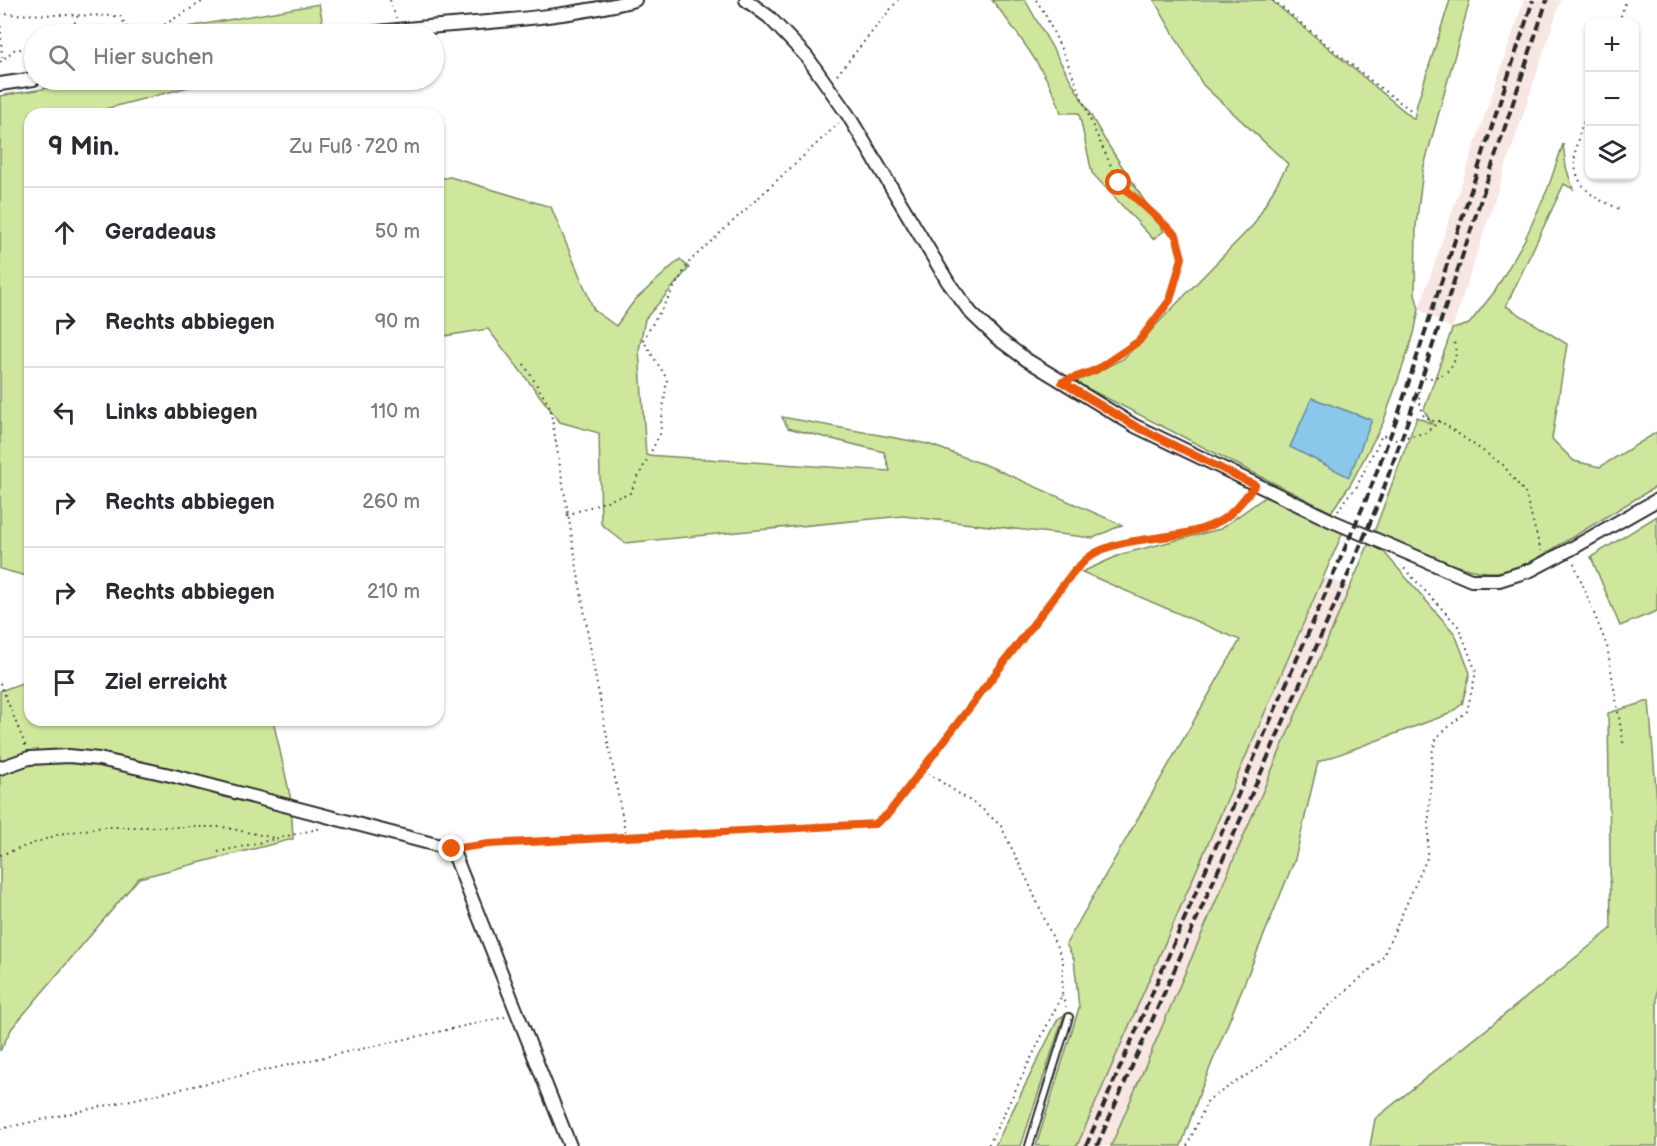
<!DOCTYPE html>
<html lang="de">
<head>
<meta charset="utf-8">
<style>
	body { margin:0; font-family:"Balsamiq Sans",sans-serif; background:#f2f2f3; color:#2b2b33 }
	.controls { position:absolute; right:18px; top:18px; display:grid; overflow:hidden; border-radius:12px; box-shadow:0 2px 4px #0004 }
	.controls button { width:54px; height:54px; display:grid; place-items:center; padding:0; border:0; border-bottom:2px solid #e1e1e2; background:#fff; color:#2b2b33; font:30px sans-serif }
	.stop { position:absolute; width:18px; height:18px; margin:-14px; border:4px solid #ea580c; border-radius:50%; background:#fff }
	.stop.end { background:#ea580c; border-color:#fff; box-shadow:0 2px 6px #0008 }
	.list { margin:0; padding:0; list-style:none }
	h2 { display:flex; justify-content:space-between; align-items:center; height:78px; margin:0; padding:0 24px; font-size:26px }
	h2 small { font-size:20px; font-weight:400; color:#7c7c81 }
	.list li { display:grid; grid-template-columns:39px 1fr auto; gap:18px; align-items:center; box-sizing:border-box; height:90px; padding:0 24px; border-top:2px solid #e1e1e2 }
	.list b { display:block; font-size:22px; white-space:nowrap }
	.list em { font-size:20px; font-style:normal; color:#7c7c81 }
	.icon { flex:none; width:33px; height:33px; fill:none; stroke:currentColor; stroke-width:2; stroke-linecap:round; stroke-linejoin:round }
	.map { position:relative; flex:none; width:1657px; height:1146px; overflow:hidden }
	.search { position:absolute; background:#fff; box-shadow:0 2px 4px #0004; left:24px; top:24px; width:420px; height:66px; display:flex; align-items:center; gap:15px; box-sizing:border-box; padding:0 21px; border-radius:33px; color:#7c7c81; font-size:22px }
	.panel { position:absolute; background:#fff; box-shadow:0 2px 4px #0004; left:24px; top:108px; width:420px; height:618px; border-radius:18px }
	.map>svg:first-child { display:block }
</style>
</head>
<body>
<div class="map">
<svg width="1657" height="1146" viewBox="0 0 1657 1146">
	<rect width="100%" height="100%" fill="#fff"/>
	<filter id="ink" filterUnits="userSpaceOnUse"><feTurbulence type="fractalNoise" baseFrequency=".0167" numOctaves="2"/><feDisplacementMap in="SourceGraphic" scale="12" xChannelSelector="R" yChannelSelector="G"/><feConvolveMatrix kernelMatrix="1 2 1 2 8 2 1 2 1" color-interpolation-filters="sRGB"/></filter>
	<g filter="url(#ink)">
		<g fill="#f7e6e1">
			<path d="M1524,0H1561L1452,329L1419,309Z"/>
			<path d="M1325,577L1351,587L1297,721L1112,1146H1077Z"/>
		</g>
		<g fill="#cee79d" stroke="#7c8964" stroke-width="1.5">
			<path d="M992,0H1025L1105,140L1164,231L1153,239L1092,173L1079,113H1061C1053,80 1014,28 992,0Z"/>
			<path d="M1154,0H1271L1414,119L1417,104L1450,0H1470L1423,170L1416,226L1415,294L1419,309L1414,334L1383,423L1350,485L1331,512L1075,382L1123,359L1254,224L1288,164L1203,85Z"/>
			<path d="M319,4L325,34H176L188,27Z"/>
			<path d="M72,80H215L86,114H30V577L0,569V96L43,89Z"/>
			<path d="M1563,144L1566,167L1573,189L1564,184L1506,306L1567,344L1552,439L1574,461L1600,467L1657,432V486L1538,558C1522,566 1506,573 1488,572C1454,571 1406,545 1374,532L1417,417L1432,424L1424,410L1452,329L1469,324L1495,291L1525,239L1548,188Z"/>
			<path d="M450,177L551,207L594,310L616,326L634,301L680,259L689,268L645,319L639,350L646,455L890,471L884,452L788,428L782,417L928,444L991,467L1122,525L1093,538L903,516L625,543L601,524L599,433L560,422L488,329L438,337V179Z"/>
			<path d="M1265,497L1343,532L1077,1146H1036L1079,1008L1074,959L1066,944L1240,640L1082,572L1122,554L1220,529Z"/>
			<path d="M1657,516V611L1620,626L1591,557Z"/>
			<path d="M1369,543L1383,551L1455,634L1470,673L1462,704L1449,714L1318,762L1295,859L1200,1092L1181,1146H1111Z"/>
			<path d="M30,680V720H273L291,800L293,839L139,878L12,1028L0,1051V691Z"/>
			<path d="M1649,701L1657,802V1146H1370L1375,1119L1611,929L1608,713Z"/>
			<path d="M1064,1015L1021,1146H995L1058,1019Z"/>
		</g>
		<path fill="#8bc7eb" stroke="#65899e" stroke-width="1.5" d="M1312,398L1372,420L1349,477L1290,447Z"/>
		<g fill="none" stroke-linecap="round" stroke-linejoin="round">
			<defs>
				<path id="lane" d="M1029,1146L1069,1017"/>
				<g id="street">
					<path d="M746,0L769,17L807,57L848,115L948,282L971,313L997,338L1027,360L1135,426L1332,521L1471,580H1499L1531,570L1569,550L1657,500"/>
					<path d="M362,34C453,22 546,23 635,0"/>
					<path d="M0,84L34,79"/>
					<path d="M0,768L29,758L69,756L99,759L170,775L452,849L570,1146"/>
				</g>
			</defs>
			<use href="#lane" stroke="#2b2b2b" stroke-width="10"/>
			<use href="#street" stroke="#2b2b2b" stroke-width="16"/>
			<g stroke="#2b2b2b" stroke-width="2" stroke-dasharray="1.5 4.5" stroke-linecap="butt">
				<path d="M390,0L396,18"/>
				<path d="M1036,0L1044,12L1069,66L1094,129L1119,183L1176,235L1182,258L1170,300L1139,341L1096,370L1079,376"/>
				<path d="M1273,0L1375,84L1412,111"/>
				<path d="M0,14L120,16L131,34"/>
				<path d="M0,14L2,59"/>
				<path d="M1619,22L1626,0"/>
				<path d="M70,34L78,15"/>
				<path d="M149,34L205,0"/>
				<path d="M0,62L14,50L34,47"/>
				<path d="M837,75L898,0"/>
				<path d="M1590,105C1579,135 1562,169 1590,193C1597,200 1610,204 1619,209"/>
				<path d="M524,364L550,407L594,669L626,836"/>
				<path d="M1440,421H1432L1424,417C1420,404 1416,391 1421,378C1444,380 1461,366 1454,342"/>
				<path d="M1338,511L1346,498L1356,488L1382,435L1396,439L1425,433L1440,421L1503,465L1525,493L1541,551"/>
				<path d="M567,515L630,493L660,434L667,379L643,340L690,261L839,123"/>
				<path d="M1574,563L1607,646L1624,747"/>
				<path d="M0,683L26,747"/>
				<path d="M923,770L981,808L1001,826L1030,886L1063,961L1062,995L988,1146"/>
				<path d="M464,847L489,844L875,824L888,814L1074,571C1081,565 1088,557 1095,553C1139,532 1194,545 1233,512C1238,507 1243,500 1248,494"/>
				<path d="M218,852L322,828"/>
				<path d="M0,855L60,834L102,827H223L275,838"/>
				<path d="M1062,995L1066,1007"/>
				<path d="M0,1129L505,1017"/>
				<path d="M1187,1146L1208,1100L1261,1066L1382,959L1427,858L1432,753L1437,737L1467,711L1476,672L1459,627L1401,565"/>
			</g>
			<use href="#lane" stroke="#fff" stroke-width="6"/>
			<use href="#street" stroke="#fff" stroke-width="12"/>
			<g stroke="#2b2b2b" stroke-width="4" stroke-dasharray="9 4.5" stroke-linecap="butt">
				<path d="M1086,1146L1368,495L1398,415L1533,0"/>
				<path d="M1097,1146L1350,570L1380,499L1408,420L1547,0"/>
			</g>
		</g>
	</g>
	<g fill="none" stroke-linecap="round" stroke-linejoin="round" filter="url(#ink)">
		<path stroke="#ea580c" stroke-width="8" d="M452,849L489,844L875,824L888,814L1074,571C1081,565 1087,557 1095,553C1132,534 1178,542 1216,523C1233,515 1243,500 1255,485L1135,426L1062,382L1096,370L1139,341L1170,300L1182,258L1176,235L1119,183"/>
	</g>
</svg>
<div class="controls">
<button>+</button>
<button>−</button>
<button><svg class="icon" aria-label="layers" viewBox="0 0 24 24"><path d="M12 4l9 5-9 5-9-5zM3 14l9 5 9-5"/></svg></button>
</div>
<div class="stop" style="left:1119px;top:183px"></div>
<div class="stop end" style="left:452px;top:849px"></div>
<div class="search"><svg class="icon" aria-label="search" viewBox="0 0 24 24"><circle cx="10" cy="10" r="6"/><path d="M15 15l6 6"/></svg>Hier suchen</div>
<section class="panel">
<h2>9 Min.<small>Zu Fuß · 720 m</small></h2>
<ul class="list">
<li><svg class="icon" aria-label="ahead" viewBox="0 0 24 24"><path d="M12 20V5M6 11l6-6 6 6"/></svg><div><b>Geradeaus</b></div><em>50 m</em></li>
<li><svg class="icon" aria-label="right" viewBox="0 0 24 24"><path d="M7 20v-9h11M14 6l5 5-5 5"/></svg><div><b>Rechts abbiegen</b></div><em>90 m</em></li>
<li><svg class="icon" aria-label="left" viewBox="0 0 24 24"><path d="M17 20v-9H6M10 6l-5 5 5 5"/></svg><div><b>Links abbiegen</b></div><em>110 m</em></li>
<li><svg class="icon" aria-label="right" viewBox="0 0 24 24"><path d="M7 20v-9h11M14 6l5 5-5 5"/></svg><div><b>Rechts abbiegen</b></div><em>260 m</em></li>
<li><svg class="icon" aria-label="right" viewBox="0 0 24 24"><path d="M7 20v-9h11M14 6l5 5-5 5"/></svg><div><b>Rechts abbiegen</b></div><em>210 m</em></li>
<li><svg class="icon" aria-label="arrive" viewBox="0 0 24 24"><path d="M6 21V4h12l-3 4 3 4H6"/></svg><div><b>Ziel erreicht</b></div></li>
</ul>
</section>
</div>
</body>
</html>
